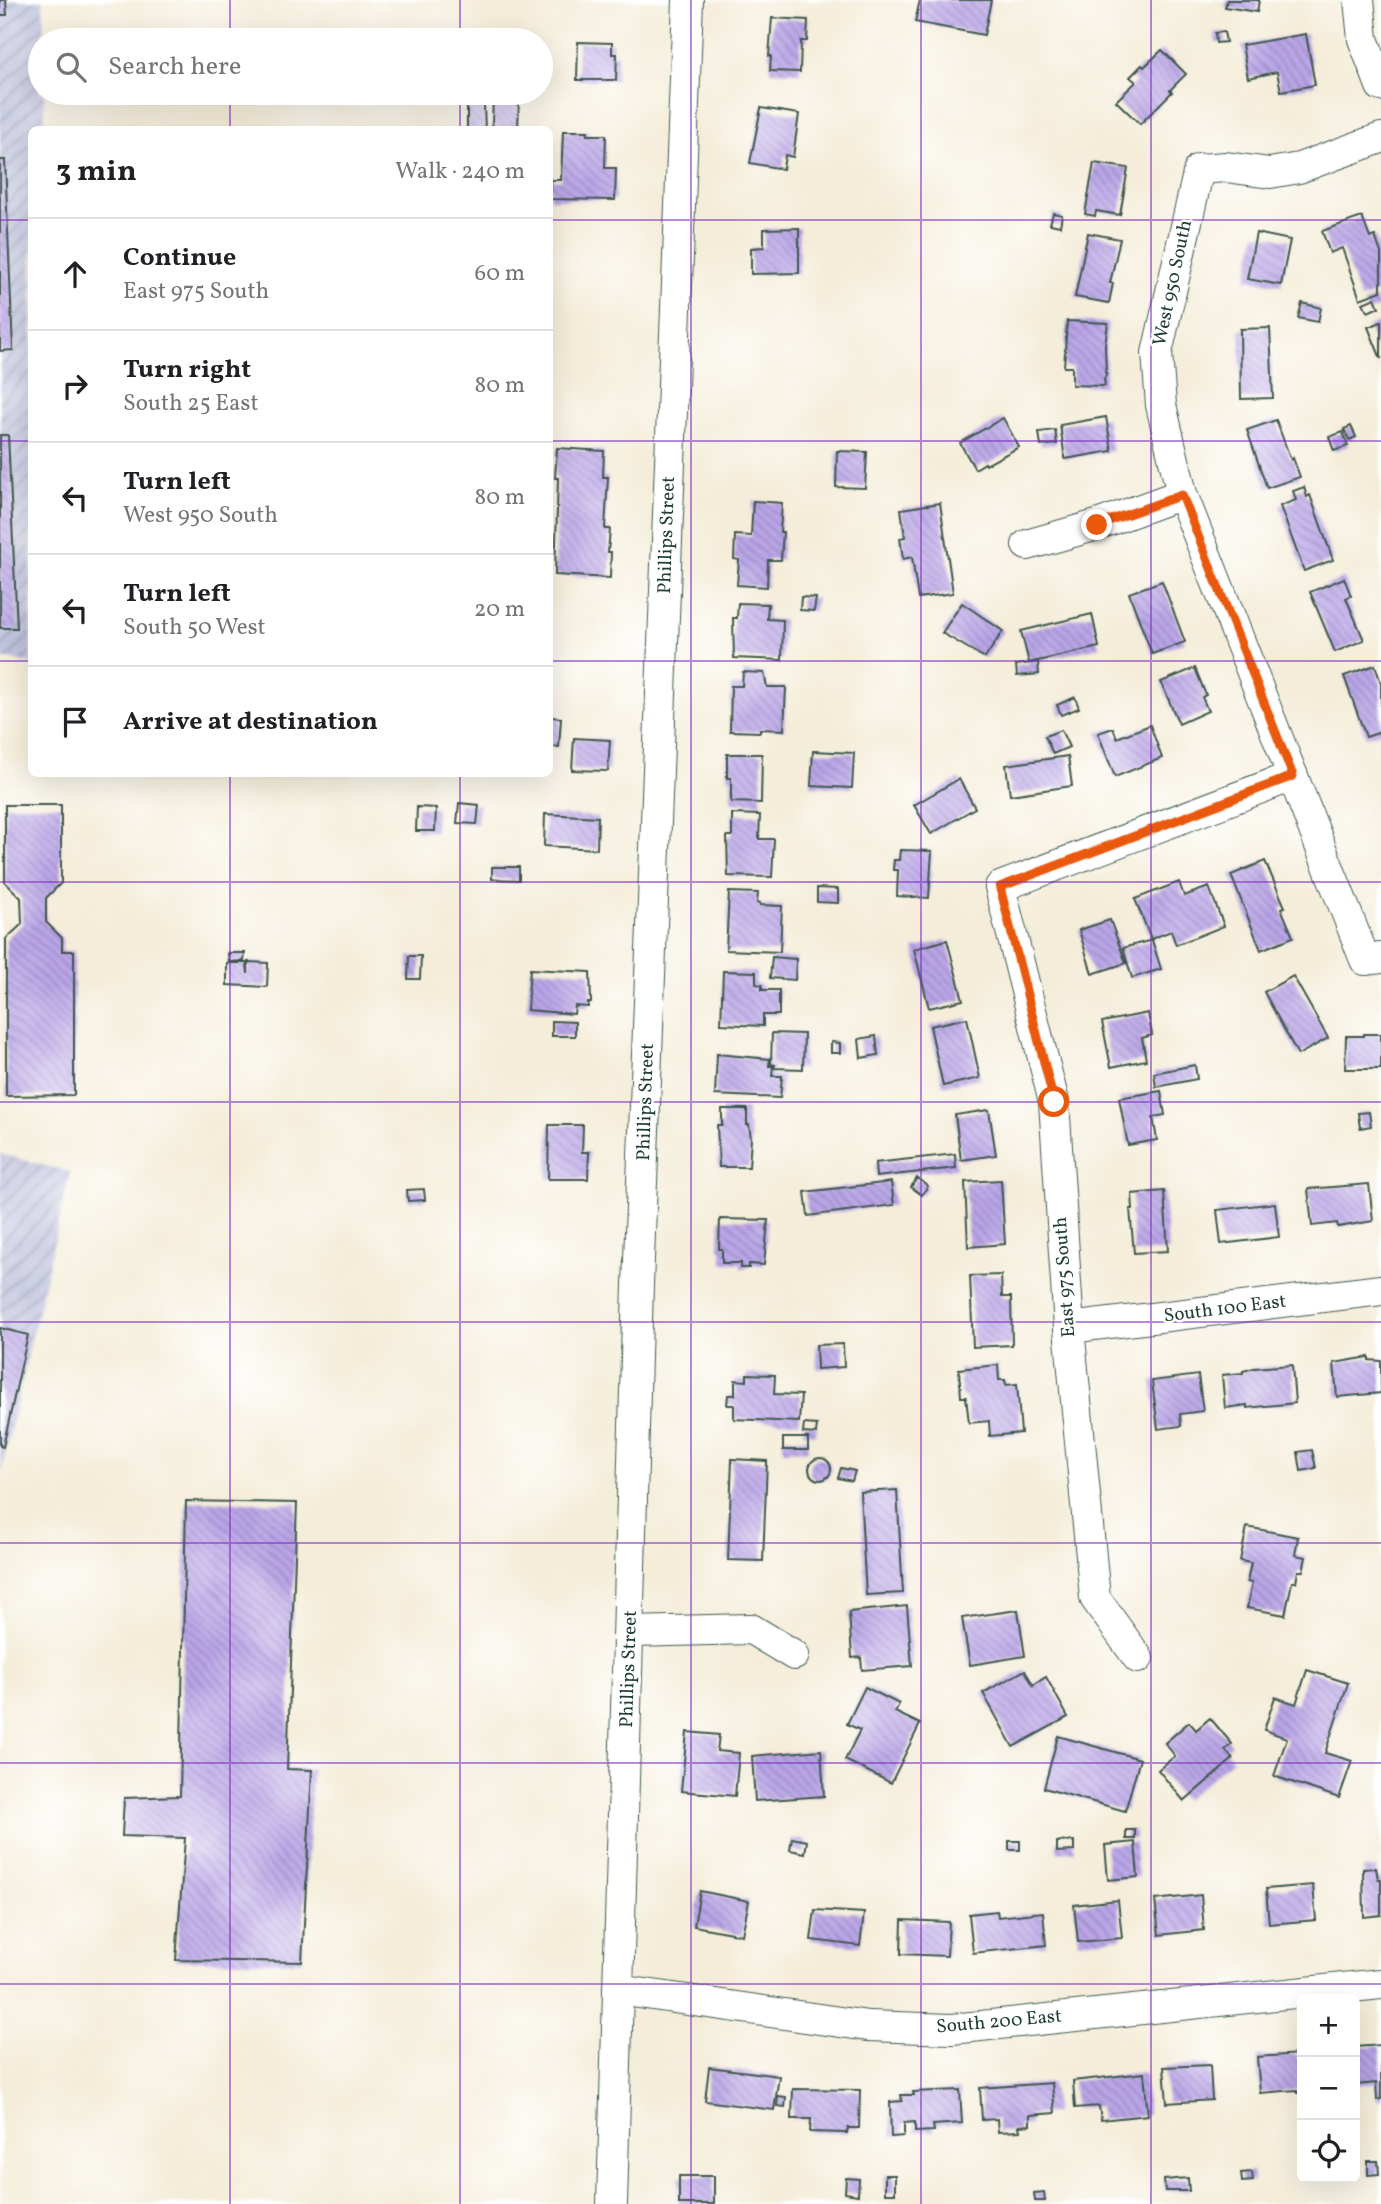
<!DOCTYPE html>
<html lang="en">
<head>
<meta charset="utf-8">
<style>
	body { margin:0; font-family:Vollkorn,serif; background:#f2f2f2; color:#202124 }
	.controls { position:absolute; right:21px; bottom:21px; display:grid; overflow:hidden; border-radius:10px; box-shadow:0 7px 28px #0002 }
	.controls button { width:63px; height:63px; display:grid; place-items:center; padding:0; border:0; border-bottom:2px solid #e0e0e0; background:#fff; color:#202124; font:35px sans-serif }
	.stop { position:absolute; width:21px; height:21px; margin:-16px; border:5px solid #ea580c; border-radius:50%; background:#fff }
	.stop.end { background:#ea580c; border-color:#fff; box-shadow:0 2px 7px #0008 }
	.list { margin:0; padding:0; list-style:none }
	h2 { display:flex; justify-content:space-between; align-items:center; height:91px; margin:0; padding:0 28px; font-size:30px }
	h2 small { font-size:23px; font-weight:400; color:#757577 }
	.list li { display:grid; grid-template-columns:46px 1fr auto; gap:21px; align-items:center; box-sizing:border-box; height:112px; padding:0 28px; border-top:2px solid #e0e0e0 }
	.list b { display:block; font-size:26px; white-space:nowrap }
	.list p { margin:0; font-size:23px; white-space:nowrap; color:#757577 }
	.list em { font-size:23px; font-style:normal; color:#757577 }
	.icon { flex:none; width:38px; height:38px; fill:none; stroke:currentColor; stroke-width:2; stroke-linecap:round; stroke-linejoin:round }
	.map { position:relative; flex:none; width:1381px; height:2204px; overflow:hidden }
	.search { position:absolute; background:#fff; box-shadow:0 7px 28px #0002; left:28px; top:28px; width:525px; height:77px; display:flex; align-items:center; gap:18px; box-sizing:border-box; padding:0 24px; border-radius:38px; color:#757577; font-size:26px }
	.panel { position:absolute; background:#fff; box-shadow:0 7px 28px #0002; left:28px; top:126px; width:525px; height:651px; border-radius:10px }
	.map>svg:first-child { display:block }
</style>
</head>
<body>
<div class="map">
<svg width="1381" height="2204" viewBox="0 0 1381 2204">
	<defs>
		<pattern id="industrial-furrows" width="10" height="10" patternUnits="userSpaceOnUse" patternTransform="scale(1.75)"><rect width="10" height="10" fill="#c0c2dd"/><path d="M-1 1l2-2M0 10L10 0M9 11l2-2" fill="none" stroke="#9b9fb4"/></pattern>
		<pattern id="building-back-hatch" width="6" height="6" patternUnits="userSpaceOnUse" patternTransform="scale(1.75)"><rect width="6" height="6" fill="#baa5e8"/><path d="M-1 5l2 2M0 0l6 6M5-1l2 2" fill="none" stroke="#9788bd"/></pattern>
	</defs>
	<rect width="100%" height="100%" fill="#fff"/>
	<filter id="ink" filterUnits="userSpaceOnUse"><feTurbulence type="fractalNoise" baseFrequency=".0143" numOctaves="2"/><feDisplacementMap in="SourceGraphic" scale="14" xChannelSelector="R" yChannelSelector="G"/><feConvolveMatrix kernelMatrix="1 2 1 2 8 2 1 2 1" color-interpolation-filters="sRGB"/></filter>
	<filter id="wash" filterUnits="userSpaceOnUse"><feTurbulence type="fractalNoise" baseFrequency=".00686" numOctaves="4" result="noise"/><feDisplacementMap in="SourceGraphic" scale="28" xChannelSelector="R" yChannelSelector="G"/><feGaussianBlur stdDeviation="1.57" result="paint"/><feColorMatrix in="noise" values="0 0 0 0 0 0 0 0 0 0 0 0 0 0 0 0 0 1.4 0 .05"/><feComposite in="paint" operator="in"/></filter>
	<g filter="url(#wash)">
		<rect width="100%" height="100%" fill="#f4edd9"/>
		<g fill="url(#industrial-furrows)">
			<path d="M0,0H43L44,40H40V93H44L45,129L32,130L31,663L0,658Z"/>
			<path d="M0,1154L70,1172L0,1476Z"/>
		</g>
		<g id="blocks">
			<g fill="url(#building-back-hatch)">
				<path d="M0,0H6L7,15H0Z"/>
				<path d="M920,0H991L984,35L915,22Z"/>
				<path d="M1227,0H1259L1257,12L1225,7Z"/>
				<path d="M772,18L808,20L807,41H801L800,72L770,71L771,56H769Z"/>
				<path d="M1224,32L1226,42L1216,43L1215,33Z"/>
				<path d="M1306,34L1315,85L1281,91L1277,72L1248,78L1242,45Z"/>
				<path d="M578,42L612,43V54H617L616,80H577Z"/>
				<path d="M1162,50L1186,74L1170,90L1172,92L1140,124L1116,101L1136,82L1130,77L1142,65L1144,67Z"/>
				<path d="M493,93H519L518,130H492Z"/>
				<path d="M467,105H484L485,130H467Z"/>
				<path d="M761,108L799,114L793,157L785,155L783,169L750,163Z"/>
				<path d="M563,131H588L587,135H606L605,168H616L615,200L550,199V180H561Z"/>
				<path d="M0,160H5L13,350L0,351Z"/>
				<path d="M1094,163L1128,168L1120,215L1096,211L1095,216L1085,214Z"/>
				<path d="M1053,213L1062,215L1060,226L1050,224Z"/>
				<path d="M1362,217L1370,238L1375,236L1381,253V291L1360,299L1342,248L1330,253L1322,231Z"/>
				<path d="M799,228V273L751,274V248L764,247V229Z"/>
				<path d="M1088,233L1120,239L1110,283H1113L1109,303L1075,297Z"/>
				<path d="M1256,233L1290,240L1281,285L1247,279Z"/>
				<path d="M1375,298L1379,307L1368,312L1363,303Z"/>
				<path d="M1302,303L1321,308L1318,322L1298,318Z"/>
				<path d="M1067,321L1108,323L1105,345L1106,375L1104,379L1105,386L1072,385V367H1064Z"/>
				<path d="M1381,322V359L1368,327Z"/>
				<path d="M1270,328L1273,398L1241,399L1240,329Z"/>
				<path d="M1106,417L1112,451L1065,459L1060,425Z"/>
				<path d="M1003,418L1019,447L986,465L985,463L975,469L960,443Z"/>
				<path d="M1276,420L1291,460L1293,458L1300,477L1267,488L1247,430Z"/>
				<path d="M1351,426L1356,437L1349,440L1344,429Z"/>
				<path d="M1055,430L1057,444L1041,446L1039,432Z"/>
				<path d="M1343,432L1348,446L1334,451L1329,437Z"/>
				<path d="M0,435H8L17,628H0Z"/>
				<path d="M557,448L604,451L603,477H608L605,529H610L608,552H611L610,578L555,575L558,478H555Z"/>
				<path d="M837,451L867,452L865,488L836,487Z"/>
				<path d="M1304,487L1307,497L1310,495L1333,560L1304,571L1280,506L1296,500L1293,491Z"/>
				<path d="M753,501L782,503L780,532H783L781,560H768L767,587L737,585L739,560L734,559L735,535L751,536Z"/>
				<path d="M940,503L953,593L918,598L912,557L903,559L900,538L905,537L901,509Z"/>
				<path d="M1344,578L1351,596L1346,598L1364,640L1335,652L1310,592Z"/>
				<path d="M1162,581L1185,642L1152,654L1129,593Z"/>
				<path d="M801,597L816,598L814,611L800,610Z"/>
				<path d="M738,603L768,604L767,619L783,620L782,660L734,658L733,618H737Z"/>
				<path d="M962,603L1003,631L985,658L942,633Z"/>
				<path d="M1092,614L1099,647L1029,663L1021,631Z"/>
				<path d="M1038,662L1039,674L1017,676L1016,665Z"/>
				<path d="M1375,665L1381,683V732L1366,737L1344,676Z"/>
				<path d="M1195,668L1206,695L1202,697L1208,711L1179,724L1161,682Z"/>
				<path d="M743,672L764,673L767,687H786L784,730L760,729V732L730,731L731,686H742Z"/>
				<path d="M1075,697L1079,708L1061,715L1057,705Z"/>
				<path d="M550,717L561,718L559,747L550,746Z"/>
				<path d="M1150,725L1162,758L1115,777L1098,733L1113,728L1117,738Z"/>
				<path d="M1061,730L1069,747L1053,754L1045,736Z"/>
				<path d="M574,738L610,740L608,771L572,770Z"/>
				<path d="M813,751L854,753L852,788L811,786Z"/>
				<path d="M727,754H762L761,803L731,802V778H727Z"/>
				<path d="M1068,756L1072,786L1010,795L1006,765Z"/>
				<path d="M959,779L975,808L931,834L914,805Z"/>
				<path d="M459,803L479,805L477,824L457,823Z"/>
				<path d="M5,805H61V883L46,898V922L62,938V951H74V1095L6,1096V939L22,924L21,898L5,882Z"/>
				<path d="M417,807L436,808L435,831H416Z"/>
				<path d="M545,814L598,817L597,849L544,846Z"/>
				<path d="M732,814L760,815L759,839H774L772,877L728,876L727,836H732Z"/>
				<path d="M900,850L932,851L929,898L897,896L898,870H893L894,860H899Z"/>
				<path d="M1265,861L1285,907L1281,908L1293,937L1261,950L1231,875Z"/>
				<path d="M492,867H519V880L492,879Z"/>
				<path d="M1179,882L1184,896L1209,887L1224,926L1176,945L1171,931L1151,939L1135,899Z"/>
				<path d="M817,888L838,889V903L817,902Z"/>
				<path d="M729,892L758,893L757,903H760V905L782,906L780,952L726,950Z"/>
				<path d="M1110,920L1126,963L1092,974L1079,930Z"/>
				<path d="M947,940L963,1000L929,1008L914,949Z"/>
				<path d="M1152,940L1161,969L1132,978L1123,948Z"/>
				<path d="M228,953H245L244,961L229,962Z"/>
				<path d="M409,956H421L420,979H408Z"/>
				<path d="M772,957L796,959L795,980L770,978Z"/>
				<path d="M248,962L268,963L267,987L227,985V963H247L248,974Z"/>
				<path d="M530,969L590,972L591,1003H588V1007L575,1006L574,1014L527,1010Z"/>
				<path d="M723,971L756,972V984L762,985V990H779V1015H763V1026L721,1024Z"/>
				<path d="M1293,976L1328,1038L1298,1055L1264,992Z"/>
				<path d="M1148,1013L1152,1035L1142,1038L1146,1060L1111,1067L1102,1022Z"/>
				<path d="M967,1018L980,1078L943,1086L930,1026Z"/>
				<path d="M552,1021L575,1022V1036H552Z"/>
				<path d="M772,1033L804,1034L803,1069L774,1068L775,1065L771,1064Z"/>
				<path d="M1364,1034H1381V1069H1345L1346,1036H1364Z"/>
				<path d="M876,1036L878,1055L861,1058L859,1039Z"/>
				<path d="M831,1042L840,1043V1053H831Z"/>
				<path d="M717,1054L770,1059L769,1066H773L772,1076H782L780,1098L715,1095Z"/>
				<path d="M1195,1065L1197,1079L1156,1087L1154,1073Z"/>
				<path d="M1161,1091L1165,1115L1153,1117L1157,1140L1128,1145L1119,1098Z"/>
				<path d="M722,1109H747V1125H749L751,1138L749,1167H719L717,1125H722Z"/>
				<path d="M989,1110L996,1155L961,1160L955,1115Z"/>
				<path d="M1369,1112L1371,1126L1360,1128L1358,1113Z"/>
				<path d="M549,1125H583L582,1152H589L588,1179H548Z"/>
				<path d="M955,1154L956,1168L876,1177L875,1163Z"/>
				<path d="M917,1178L928,1186L922,1195L911,1187Z"/>
				<path d="M1001,1180L1005,1244L968,1247L965,1182Z"/>
				<path d="M891,1182L894,1205L808,1216L805,1192Z"/>
				<path d="M1369,1184L1373,1221L1338,1227L1337,1223L1312,1226L1308,1189Z"/>
				<path d="M424,1189L425,1200L408,1201L407,1190Z"/>
				<path d="M1164,1191L1168,1251L1134,1253L1130,1209H1133L1132,1194Z"/>
				<path d="M1275,1203L1279,1237L1221,1244L1217,1210Z"/>
				<path d="M720,1219L768,1220L764,1265L749,1264V1268H741V1263H722V1249H719Z"/>
				<path d="M1001,1275L1002,1297H1011L1012,1345L973,1347L970,1276Z"/>
				<path d="M0,1328L28,1335L3,1447L0,1446Z"/>
				<path d="M843,1344L844,1367L817,1369L816,1345Z"/>
				<path d="M1369,1357V1360L1381,1361V1393L1337,1397L1334,1363Z"/>
				<path d="M998,1365L999,1380H1005L1006,1385L1017,1384L1021,1433L990,1436L989,1421L969,1423L966,1397H961L959,1369Z"/>
				<path d="M1292,1365L1295,1403L1247,1408V1405L1225,1408L1222,1375L1243,1373V1371L1254,1368Z"/>
				<path d="M747,1374L775,1375L774,1394L801,1395L799,1422L734,1419V1405H727L728,1395H735V1380L747,1381Z"/>
				<path d="M1198,1375L1203,1411L1180,1414L1181,1426L1158,1429L1152,1381Z"/>
				<path d="M804,1424L817,1425L816,1434L803,1433Z"/>
				<rect x="783" y="1438" width="25" height="12"/>
				<path d="M1312,1450L1316,1468L1301,1471L1298,1452Z"/>
				<circle cx="820" cy="1469" r="11"/>
				<path d="M732,1459L767,1461L763,1561L728,1560Z"/>
				<path d="M841,1468L855,1471L852,1481L838,1478Z"/>
				<path d="M897,1490L903,1593L866,1595L860,1492Z"/>
				<path d="M186,1501L297,1503L287,1769L312,1770L302,1962L176,1960L185,1838L122,1836L124,1798L180,1796Z"/>
				<path d="M1247,1527L1298,1537L1295,1555L1306,1557L1303,1571H1298L1296,1582H1292L1285,1615L1247,1608L1252,1583L1247,1582L1251,1563L1240,1561Z"/>
				<path d="M907,1606L912,1666L862,1670L861,1657L852,1658L849,1612Z"/>
				<path d="M1018,1610L1025,1656L970,1665L962,1618Z"/>
				<path d="M1025,1670L1033,1685L1046,1677L1068,1717L1013,1747L983,1693Z"/>
				<path d="M1307,1670L1348,1683L1325,1753L1352,1761L1339,1798L1274,1776L1287,1738L1264,1730L1275,1697L1296,1704Z"/>
				<path d="M865,1687L899,1704L895,1712L920,1724L891,1783L845,1760L860,1730L847,1724Z"/>
				<path d="M1210,1718L1232,1744L1225,1750L1233,1759L1184,1801L1158,1770L1175,1756L1165,1743L1189,1722L1196,1730Z"/>
				<path d="M687,1732L719,1735L717,1751L739,1753L735,1796L681,1791Z"/>
				<path d="M1058,1736L1140,1759L1125,1811L1044,1788Z"/>
				<path d="M821,1750L824,1796L755,1801L752,1756Z"/>
				<rect x="1126" y="1830" width="9" height="9"/>
				<path d="M792,1838L807,1841L805,1853L790,1850Z"/>
				<rect x="1009" y="1841" width="11" height="9"/>
				<path d="M1074,1841V1851L1057,1852V1842Z"/>
				<path d="M1135,1842L1138,1877L1108,1880L1105,1845Z"/>
				<path d="M1376,1868L1378,1879H1381V1915L1364,1917L1363,1869Z"/>
				<path d="M1313,1885L1316,1920L1269,1924L1266,1889Z"/>
				<path d="M700,1891L749,1901L742,1935L694,1926Z"/>
				<path d="M1201,1895L1204,1930L1159,1935L1155,1900Z"/>
				<path d="M1118,1900L1122,1938L1078,1942L1074,1905Z"/>
				<path d="M815,1910L864,1913L860,1946L811,1940Z"/>
				<path d="M997,1911L998,1917L1043,1912L1046,1945L973,1953L969,1914Z"/>
				<path d="M902,1920L949,1922L947,1956L901,1954Z"/>
				<path d="M1381,2045V2099L1377,2100L1376,2083L1355,2085V2047Z"/>
				<path d="M1298,2054V2058L1302,2057V2093H1298L1297,2090L1260,2093L1257,2057Z"/>
				<path d="M1210,2065L1212,2100L1167,2103L1164,2067Z"/>
				<path d="M709,2067L779,2076L774,2110L705,2101Z"/>
				<path d="M1144,2073L1148,2115L1101,2120L1099,2106L1075,2108L1073,2081Z"/>
				<path d="M1052,2083L1055,2113L1030,2115V2125L1019,2126L1020,2131L998,2132L997,2119L982,2120L980,2088Z"/>
				<path d="M793,2089L860,2090L859,2128H848L847,2133L810,2132L811,2119H792Z"/>
				<path d="M960,2090L962,2123L933,2125L934,2131L915,2132V2122L904,2123V2136L891,2137L890,2102L902,2101L901,2095H914L913,2092Z"/>
				<path d="M778,2096L786,2097L785,2107L777,2106Z"/>
				<path d="M1368,2161H1378L1379,2174L1368,2175Z"/>
				<path d="M1252,2172L1253,2181L1242,2182L1241,2173Z"/>
				<rect x="885" y="2175" width="10" height="18"/>
				<rect x="679" y="2176" width="35" height="28"/>
				<path d="M846,2178L859,2179L858,2195L845,2193Z"/>
				<path d="M1188,2178L1189,2191H1165L1164,2180Z"/>
				<path d="M1044,2192L1045,2201H1035L1034,2193Z"/>
			</g>
		</g>
	</g>
	<g filter="url(#ink)">
		<use href="#blocks" fill-opacity="0" stroke="#3f574d" stroke-width="2"/>
		<g fill="none" stroke-linecap="round" stroke-linejoin="round">
			<defs>
				<g id="minor">
					<path d="M1359,0L1363,39L1381,86"/>
					<path d="M1381,138L1299,168L1270,173L1226,167L1199,169L1157,353L1161,405L1182,494L1365,960L1381,958"/>
					<path d="M1027,545L1097,525L1182,494"/>
					<path d="M1069,1328L1381,1290"/>
					<path d="M630,1632L751,1629L794,1655"/>
					<path d="M1138,1658L1095,1598L1069,1328L1054,1102L1000,887L1293,776"/>
					<path d="M618,1990L868,2026L952,2029L1381,1984"/>
					<path d="M612,2204L638,1285L688,0"/>
				</g>
			</defs>
			<use href="#minor" stroke="#3f574d" stroke-width="32"/>
			<use href="#minor" stroke="#fff" stroke-width="30"/>
		</g>
	</g>
	<g fill="none" stroke-linecap="round" stroke-linejoin="round" filter="url(#ink)">
		<path stroke="#ea580c" stroke-width="9" d="M1054,1102L1000,887L1293,776L1182,495L1097,525"/>
	</g>
	<path fill="none" stroke="#7b2cbf" stroke-width="2" stroke-opacity="0.55" d="M230,0V40M460,0V40M691,0V2204M921,0V2204M1151,0V2204M230,93V130M460,93V130M0,220H32M550,220H1381M0,441H32M550,441H1381M0,661H32M550,661H1381M230,774V2204M460,774V2204M0,882H1381M0,1102H1381M0,1322H1381M0,1543H1381M0,1763H1381M0,1984H1381"/>
	<g text-anchor="middle" dominant-baseline="central" stroke-width="5" stroke-linejoin="round" paint-order="stroke">
		<g font-size="19" fill="#1f3d34" stroke="#fff">
			<text transform="translate(1173 283) rotate(-78)">West 950 South</text>
			<text transform="translate(667 535) rotate(-88)">Phillips Street</text>
			<text transform="translate(646 1102) rotate(-88)">Phillips Street</text>
			<text transform="translate(1065 1277) rotate(-94)">East 975 South</text>
			<text transform="translate(1225 1309) rotate(-7)">South 100 East</text>
			<text transform="translate(629 1669) rotate(-88)">Phillips Street</text>
			<text transform="translate(999 2022) rotate(-5)">South 200 East</text>
		</g>
	</g>
</svg>
<div class="controls">
<button>+</button>
<button>−</button>
<button><svg class="icon" aria-label="locate" viewBox="0 0 24 24"><circle cx="12" cy="12" r="6"/><path d="M12 2v4M12 18v4M2 12h4M18 12h4"/></svg></button>
</div>
<div class="stop" style="left:1054px;top:1102px"></div>
<div class="stop end" style="left:1097px;top:525px"></div>
<div class="search"><svg class="icon" aria-label="search" viewBox="0 0 24 24"><circle cx="10" cy="10" r="6"/><path d="M15 15l6 6"/></svg>Search here</div>
<section class="panel">
<h2>3 min<small>Walk · 240 m</small></h2>
<ul class="list">
<li><svg class="icon" aria-label="ahead" viewBox="0 0 24 24"><path d="M12 20V5M6 11l6-6 6 6"/></svg><div><b>Continue</b><p>East 975 South</p></div><em>60 m</em></li>
<li><svg class="icon" aria-label="right" viewBox="0 0 24 24"><path d="M7 20v-9h11M14 6l5 5-5 5"/></svg><div><b>Turn right</b><p>South 25 East</p></div><em>80 m</em></li>
<li><svg class="icon" aria-label="left" viewBox="0 0 24 24"><path d="M17 20v-9H6M10 6l-5 5 5 5"/></svg><div><b>Turn left</b><p>West 950 South</p></div><em>80 m</em></li>
<li><svg class="icon" aria-label="left" viewBox="0 0 24 24"><path d="M17 20v-9H6M10 6l-5 5 5 5"/></svg><div><b>Turn left</b><p>South 50 West</p></div><em>20 m</em></li>
<li><svg class="icon" aria-label="arrive" viewBox="0 0 24 24"><path d="M6 21V4h12l-3 4 3 4H6"/></svg><div><b>Arrive at destination</b></div></li>
</ul>
</section>
</div>
</body>
</html>
